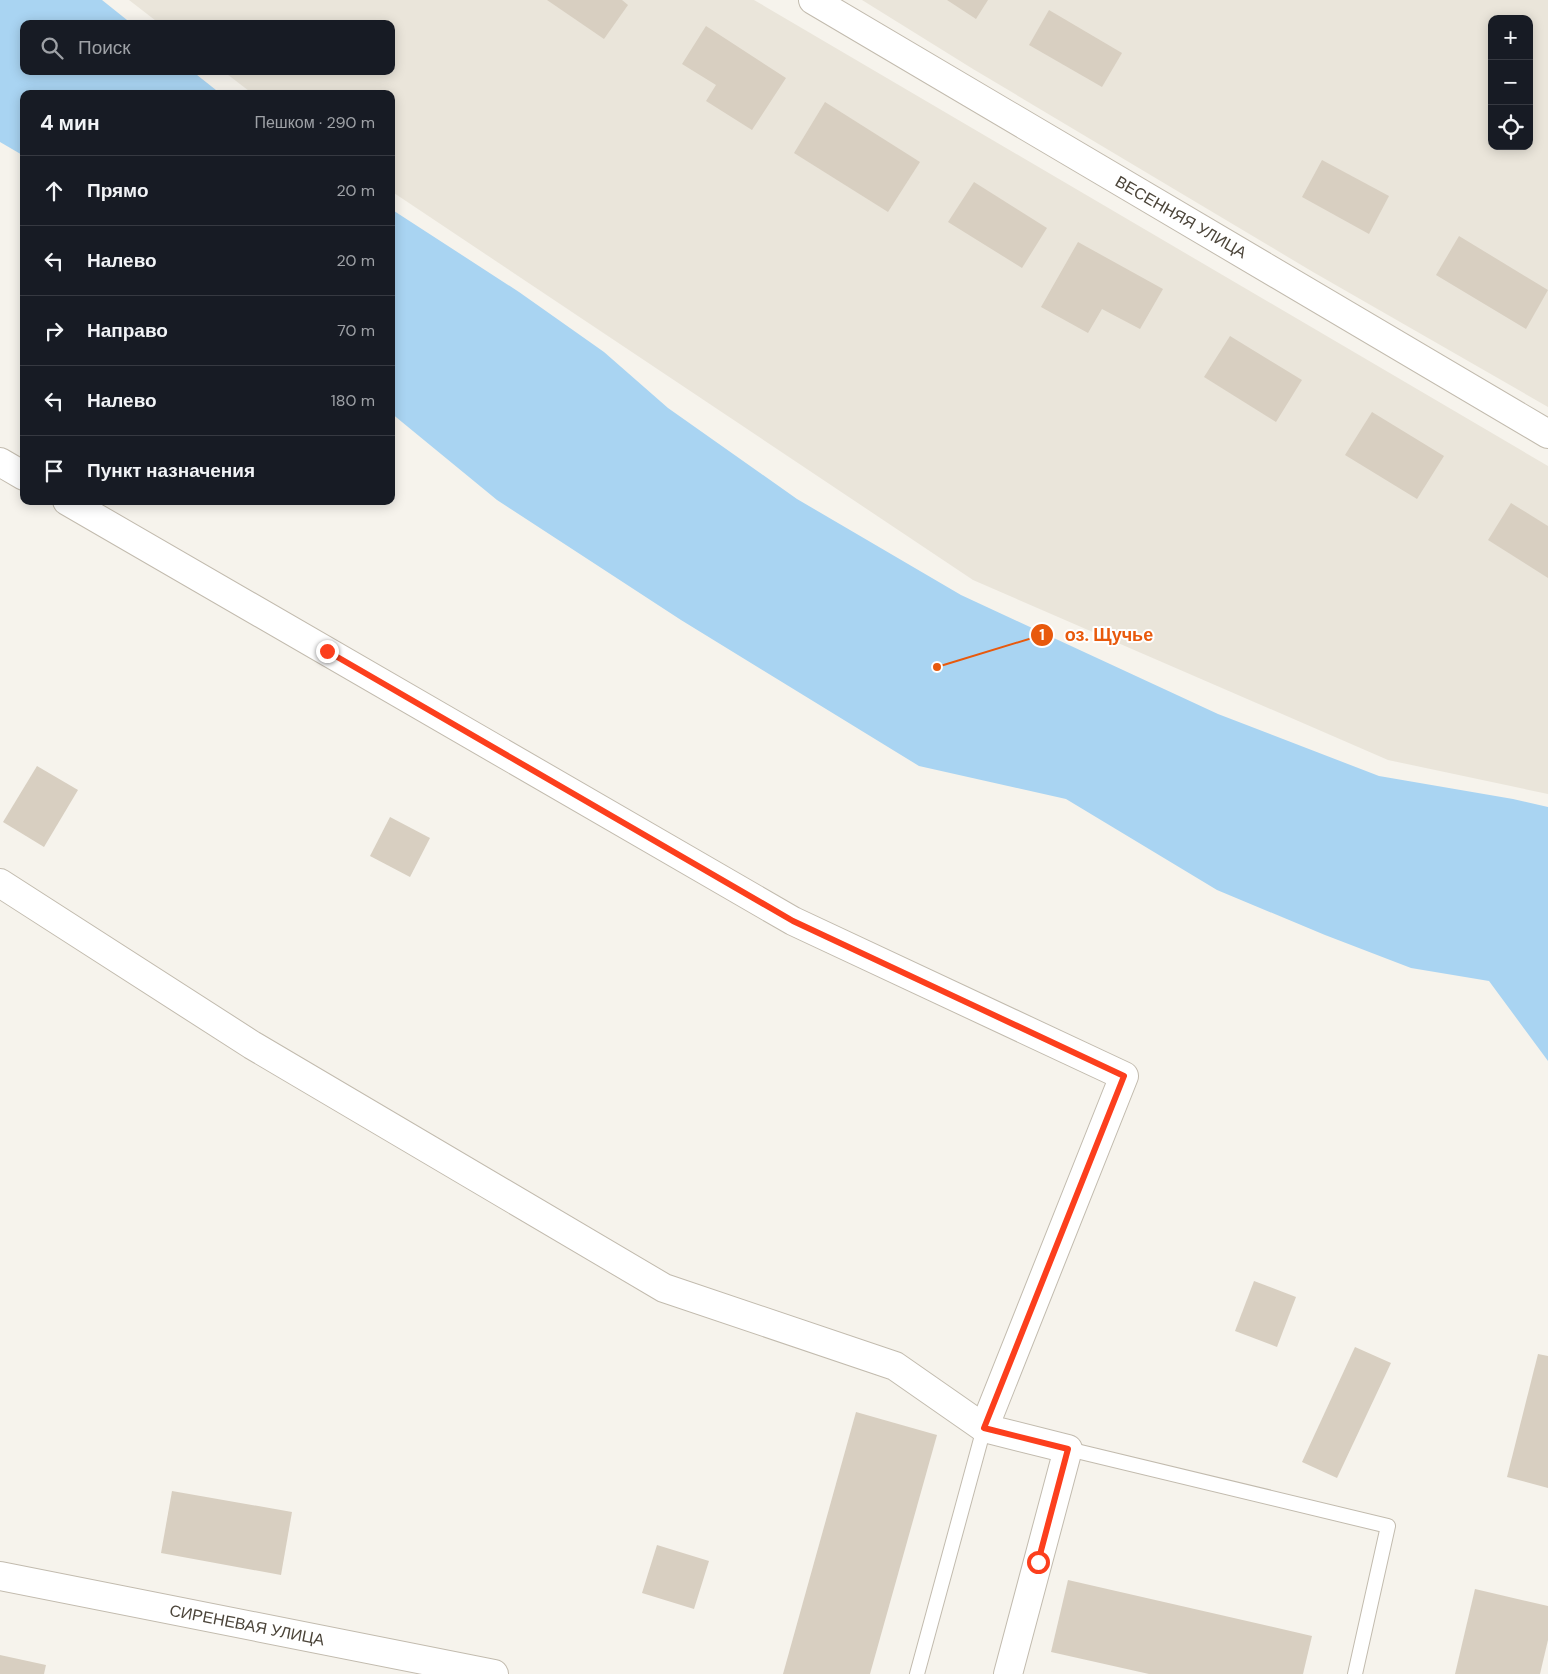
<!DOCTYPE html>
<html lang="ru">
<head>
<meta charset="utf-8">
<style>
	body { margin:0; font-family:"DM Sans",sans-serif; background:#242831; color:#f1f3f6 }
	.controls { position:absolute; right:15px; top:15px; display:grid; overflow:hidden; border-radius:10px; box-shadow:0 2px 12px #0003 }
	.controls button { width:45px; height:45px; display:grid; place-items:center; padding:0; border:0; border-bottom:1px solid #363941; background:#171b24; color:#f1f3f6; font:25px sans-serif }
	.stop { position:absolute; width:15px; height:15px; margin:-11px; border:4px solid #fc3f1d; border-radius:50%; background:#fff }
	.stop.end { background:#fc3f1d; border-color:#fff; box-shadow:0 1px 5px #0008 }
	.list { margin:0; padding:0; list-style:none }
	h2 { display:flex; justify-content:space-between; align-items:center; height:65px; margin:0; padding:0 20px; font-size:21px }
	h2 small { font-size:16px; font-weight:400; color:#9ea1a6 }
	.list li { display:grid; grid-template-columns:32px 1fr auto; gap:15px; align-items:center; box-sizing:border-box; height:70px; padding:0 20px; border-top:1px solid #363941 }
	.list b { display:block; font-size:19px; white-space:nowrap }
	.list em { font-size:16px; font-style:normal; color:#9ea1a6 }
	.icon { flex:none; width:28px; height:28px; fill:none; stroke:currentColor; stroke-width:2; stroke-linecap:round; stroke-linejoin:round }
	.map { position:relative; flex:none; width:1548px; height:1674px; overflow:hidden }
	.search { position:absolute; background:#171b24; box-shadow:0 2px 12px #0003; left:20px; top:20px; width:375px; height:55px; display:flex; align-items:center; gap:12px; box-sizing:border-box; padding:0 18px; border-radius:10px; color:#9ea1a6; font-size:19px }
	.panel { position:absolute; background:#171b24; box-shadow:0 2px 12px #0003; left:20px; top:90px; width:375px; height:415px; border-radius:10px }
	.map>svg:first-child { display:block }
</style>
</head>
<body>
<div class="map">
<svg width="1548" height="1674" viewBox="0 0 1548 1674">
	<rect width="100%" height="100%" fill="#f6f3ec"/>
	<g fill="#eae5da" fill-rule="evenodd">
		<path d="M129,0H754L1548,466V794L1388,760L973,580L391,191V94H253L223,71H391V24H160Z"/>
		<path d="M862,0H1548V407L1313,272L973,69ZM1492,19H1529V146H1492Z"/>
	</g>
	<g fill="#a9d4f2">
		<path d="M0,0H102L132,24H24V71H192L221,94H24V156L0,142Z"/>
		<path d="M391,209L519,292L604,352L668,408L797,499L961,595L1218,714L1379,776L1513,799L1548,807V1061L1489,981L1411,968L1325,935L1217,890L1066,799L919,766L681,620L497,500L391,413Z"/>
	</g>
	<g fill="#d8cfc1">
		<path d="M547,0H622L628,5L604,39Z"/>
		<path d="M947,0H988L976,19Z"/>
		<path d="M1049,10L1122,53L1102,87L1029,45Z"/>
		<path d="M706,26L786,78L752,130L706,101L716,85L682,64Z"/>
		<path d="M825,102L920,162L888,212L794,153Z"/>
		<path d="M1322,160L1389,196L1369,234L1302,197Z"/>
		<path d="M974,182L1047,228L1022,268L948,222Z"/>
		<path d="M1459,236L1548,290L1526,329L1436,275Z"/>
		<path d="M1078,242L1163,289L1140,329L1102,309L1088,333L1041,307Z"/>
		<path d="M1230,336L1302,380L1276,422L1204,377Z"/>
		<path d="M1372,412L1444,456L1417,499L1345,455Z"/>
		<path d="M1511,503L1548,526V578L1488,540Z"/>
		<path d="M37,766L78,790L44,847L3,822Z"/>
		<path d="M390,817L430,838L410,877L370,856Z"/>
		<path d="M1254,1281L1296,1297L1277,1347L1235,1331Z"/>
		<path d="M1355,1347L1391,1363L1337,1478L1302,1462Z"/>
		<path d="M1538,1354L1548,1356V1488L1507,1477Z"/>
		<path d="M856,1412L937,1435L870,1674H783Z"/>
		<path d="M172,1491L292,1512L281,1575L161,1553Z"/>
		<path d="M657,1545L709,1561L694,1609L642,1593Z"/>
		<path d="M1068,1580L1312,1636L1303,1674H1149L1051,1652Z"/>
		<path d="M1475,1589L1548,1606V1640L1540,1674H1455Z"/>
		<path d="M0,1655L46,1665L44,1674H0Z"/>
	</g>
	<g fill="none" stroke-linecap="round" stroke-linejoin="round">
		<defs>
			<g id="lane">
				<path d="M1068,1449L1388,1526L1355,1674"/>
				<path d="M917,1674L984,1428"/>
			</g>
			<g id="street">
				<path d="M813,0L1548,434"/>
				<path d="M0,462L24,476"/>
				<path d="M67,501L793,921L1124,1076L984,1428L1068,1449L1008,1674"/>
				<path d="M0,883L252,1045L664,1288L895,1366L984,1428"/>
				<path d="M0,1576L494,1674"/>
			</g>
		</defs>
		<use href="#lane" stroke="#c2bbae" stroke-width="16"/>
		<use href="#street" stroke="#c2bbae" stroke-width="30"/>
		<use href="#lane" stroke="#fff" stroke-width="14"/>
		<use href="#street" stroke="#fff" stroke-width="28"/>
	</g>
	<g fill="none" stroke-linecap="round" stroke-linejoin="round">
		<path stroke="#fc3f1d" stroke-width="6" d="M327,651L793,921L1124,1076L984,1428L1068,1449L1038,1562"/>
	</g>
	<g text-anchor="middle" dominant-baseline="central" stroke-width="4" stroke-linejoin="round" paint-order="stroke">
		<g font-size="16" fill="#4b4439" stroke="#fff">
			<text transform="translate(1181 217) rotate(30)">ВЕСЕННЯЯ УЛИЦА</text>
			<text transform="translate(247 1625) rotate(11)">СИРЕНЕВАЯ УЛИЦА</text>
		</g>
	</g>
	<path fill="none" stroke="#e8590c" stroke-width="2" d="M937 667L1042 635"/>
	<g fill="#e8590c" stroke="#fff" stroke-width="2">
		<circle cx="937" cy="667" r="5"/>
		<circle cx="1042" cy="635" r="12"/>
	</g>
	<g font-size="15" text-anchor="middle" font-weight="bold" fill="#fff">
		<text x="1042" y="640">1</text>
	</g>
	<g font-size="18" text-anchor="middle" font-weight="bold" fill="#e8590c" stroke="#fff" stroke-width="4" stroke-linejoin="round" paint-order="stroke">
		<text x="1109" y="641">оз. Щучье</text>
	</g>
</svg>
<div class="controls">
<button>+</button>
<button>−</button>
<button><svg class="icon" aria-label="locate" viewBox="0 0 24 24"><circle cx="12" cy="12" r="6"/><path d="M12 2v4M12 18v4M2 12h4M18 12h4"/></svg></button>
</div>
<div class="stop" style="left:1038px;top:1562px"></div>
<div class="stop end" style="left:327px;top:651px"></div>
<div class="search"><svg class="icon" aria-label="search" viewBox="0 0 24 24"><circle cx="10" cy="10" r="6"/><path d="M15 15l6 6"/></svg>Поиск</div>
<section class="panel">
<h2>4 мин<small>Пешком · 290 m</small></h2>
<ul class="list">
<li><svg class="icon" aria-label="ahead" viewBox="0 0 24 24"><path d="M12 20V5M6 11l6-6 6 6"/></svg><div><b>Прямо</b></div><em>20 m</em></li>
<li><svg class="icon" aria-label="left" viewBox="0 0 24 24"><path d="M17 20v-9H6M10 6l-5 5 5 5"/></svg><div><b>Налево</b></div><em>20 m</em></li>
<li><svg class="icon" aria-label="right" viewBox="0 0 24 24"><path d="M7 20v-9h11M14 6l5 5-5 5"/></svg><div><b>Направо</b></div><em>70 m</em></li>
<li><svg class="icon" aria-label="left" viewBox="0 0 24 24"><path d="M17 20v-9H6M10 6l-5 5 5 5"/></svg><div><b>Налево</b></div><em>180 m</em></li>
<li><svg class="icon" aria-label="arrive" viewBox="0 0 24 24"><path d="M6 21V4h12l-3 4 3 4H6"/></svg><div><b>Пункт назначения</b></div></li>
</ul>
</section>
</div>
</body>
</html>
